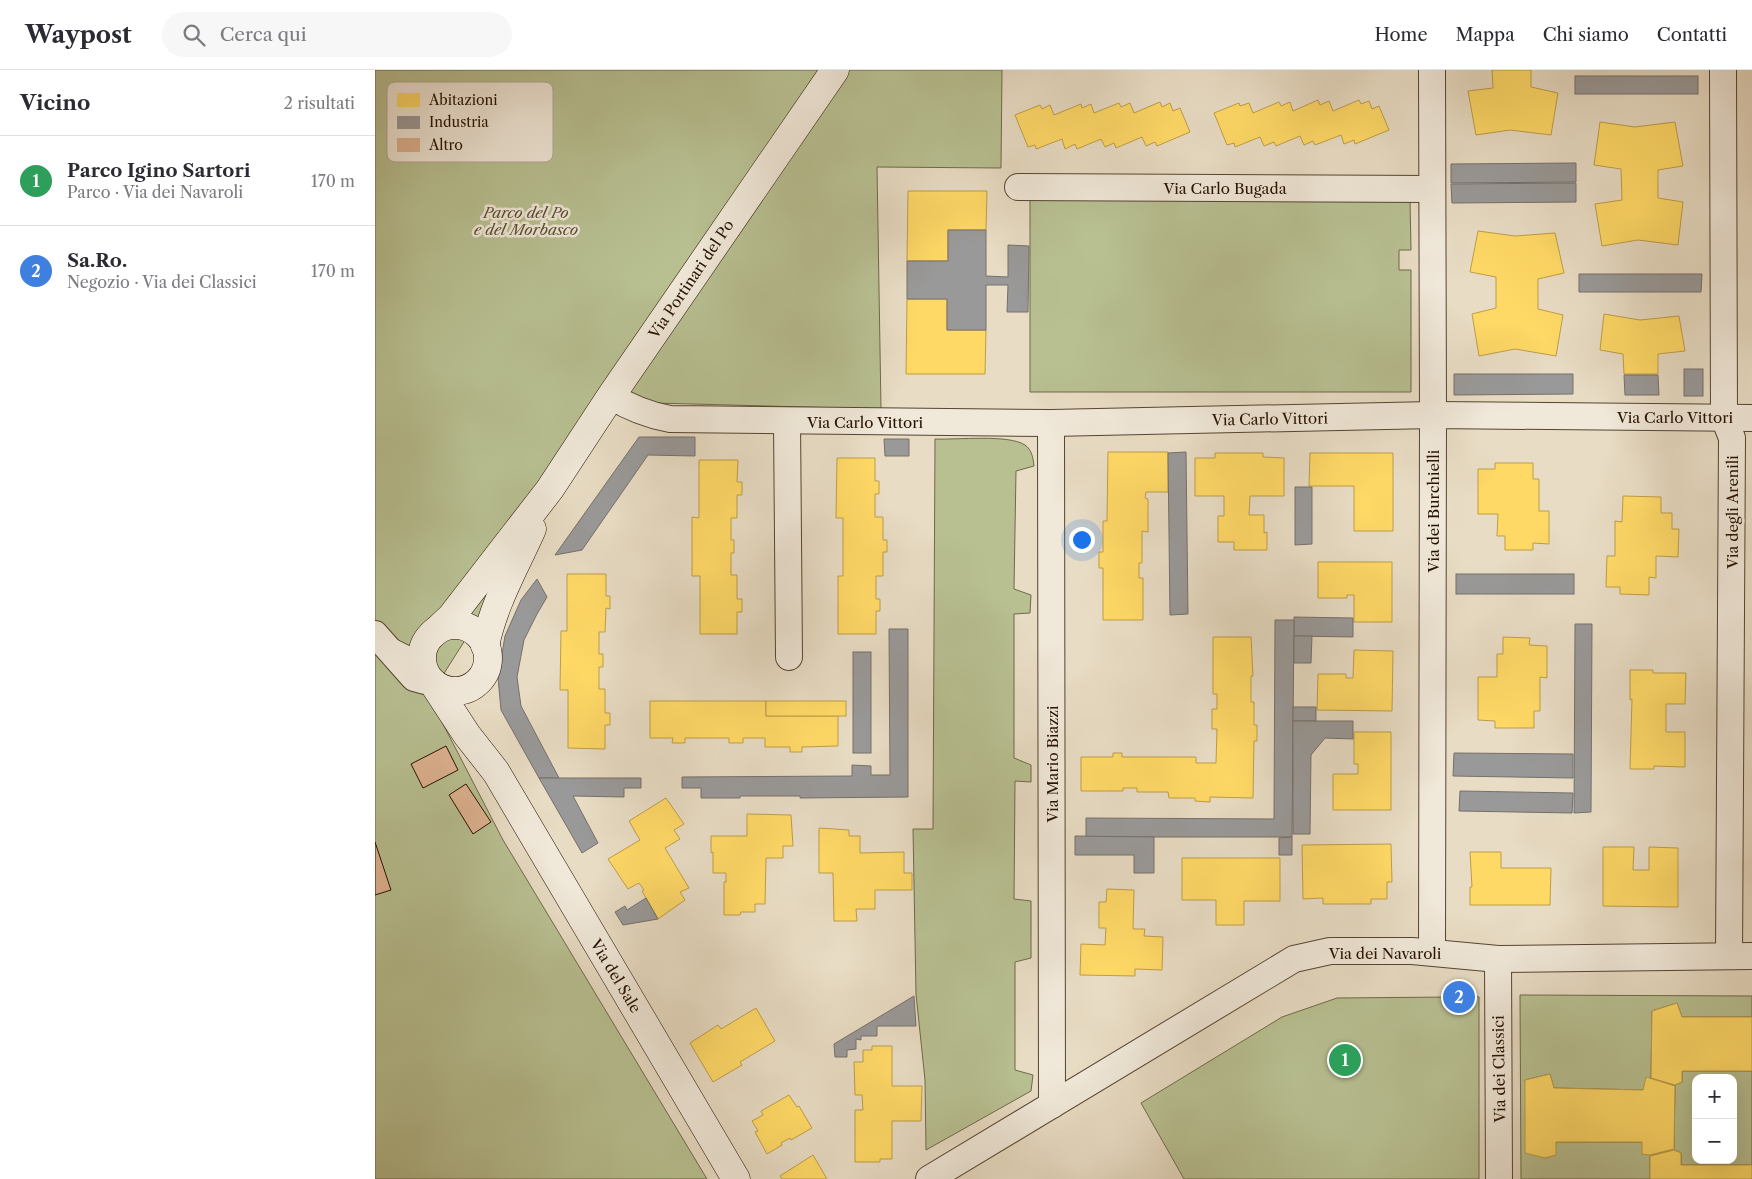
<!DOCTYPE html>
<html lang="it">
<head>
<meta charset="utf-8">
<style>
	body { margin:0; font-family:"Libre Caslon Text",serif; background:#f7f7f7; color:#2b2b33 }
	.controls { position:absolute; right:15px; bottom:15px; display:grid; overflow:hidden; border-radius:10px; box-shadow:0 5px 20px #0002 }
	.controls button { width:45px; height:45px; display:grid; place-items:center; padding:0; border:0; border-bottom:1px solid #e1e1e2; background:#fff; color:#2b2b33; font:25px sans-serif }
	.you { position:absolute; left:706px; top:469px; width:18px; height:18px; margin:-12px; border:4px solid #fff; border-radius:50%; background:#1a73e8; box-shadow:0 0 0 8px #1a73e833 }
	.badge { display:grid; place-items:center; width:32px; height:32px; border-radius:50%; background:#0f766e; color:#fff; font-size:16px; font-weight:700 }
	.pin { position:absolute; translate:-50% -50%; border:2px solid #fff; box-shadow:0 1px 5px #0006 }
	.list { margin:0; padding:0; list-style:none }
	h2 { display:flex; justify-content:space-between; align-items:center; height:65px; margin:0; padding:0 20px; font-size:21px }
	h2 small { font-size:16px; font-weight:400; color:#7c7c81 }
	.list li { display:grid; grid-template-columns:32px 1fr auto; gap:15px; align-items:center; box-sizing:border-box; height:90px; padding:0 20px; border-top:1px solid #e1e1e2 }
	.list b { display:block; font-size:19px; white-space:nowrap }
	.list p { margin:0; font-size:16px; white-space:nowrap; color:#7c7c81 }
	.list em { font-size:16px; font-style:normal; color:#7c7c81 }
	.icon { flex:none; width:28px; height:28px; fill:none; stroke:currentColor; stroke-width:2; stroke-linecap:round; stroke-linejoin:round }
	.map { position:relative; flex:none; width:1377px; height:1109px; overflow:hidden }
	header { display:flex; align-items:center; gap:30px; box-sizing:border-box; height:70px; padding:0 25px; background:#fff; border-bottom:1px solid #e1e1e2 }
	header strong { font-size:24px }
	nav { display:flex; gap:28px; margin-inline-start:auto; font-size:18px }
	.search { width:350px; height:45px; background:#f7f7f7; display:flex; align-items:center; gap:12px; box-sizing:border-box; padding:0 18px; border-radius:28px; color:#7c7c81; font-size:19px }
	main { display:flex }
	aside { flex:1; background:#fff }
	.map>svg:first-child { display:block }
</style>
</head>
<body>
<header>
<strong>Waypost</strong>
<div class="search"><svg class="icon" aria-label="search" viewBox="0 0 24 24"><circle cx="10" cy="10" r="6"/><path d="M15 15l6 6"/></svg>Cerca qui</div>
<nav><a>Home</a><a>Mappa</a><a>Chi siamo</a><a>Contatti</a></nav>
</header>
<main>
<aside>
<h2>Vicino<small>2 risultati</small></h2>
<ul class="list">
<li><span class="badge" style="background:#2e9e5b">1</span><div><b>Parco Igino Sartori</b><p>Parco · Via dei Navaroli</p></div><em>170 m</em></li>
<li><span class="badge" style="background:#3f7fe0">2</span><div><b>Sa.Ro.</b><p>Negozio · Via dei Classici</p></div><em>170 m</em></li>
</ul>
</aside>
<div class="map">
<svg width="1377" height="1109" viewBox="0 0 1377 1109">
	<rect width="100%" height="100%" fill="#e8dcc4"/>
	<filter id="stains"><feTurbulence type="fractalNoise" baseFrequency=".004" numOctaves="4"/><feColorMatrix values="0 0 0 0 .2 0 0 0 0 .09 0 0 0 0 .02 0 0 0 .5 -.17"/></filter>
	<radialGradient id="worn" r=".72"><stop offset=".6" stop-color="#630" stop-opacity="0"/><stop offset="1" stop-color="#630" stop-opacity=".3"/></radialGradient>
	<g fill="#b8c092" stroke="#6f6949" fill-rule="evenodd">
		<path d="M0,0H627L626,98L502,97L506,339L241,332L54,627L128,770L332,1109H0Z"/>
		<path d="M655,130H1035L1036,180H1024V200H1036V322H655Z"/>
		<path d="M560,369C582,370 633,364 650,375C657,380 658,388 659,396L641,401L639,519L656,525L655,543L639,544V688L656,695V712L640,711L639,829L656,831V888L640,892V1000L658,1005L656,1021L551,1080L550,1010L541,924L538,759H558Z"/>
		<path d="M1145,925L1377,926V947H1307L1302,933L1277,941L1276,1008L1300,1015L1307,1012V1001H1377V1095H1306V1083L1299,1080L1275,1086V1109H1146ZM1175,1004L1179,1018L1268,1020L1300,1016L1299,1078L1275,1085L1267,1072H1181L1180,1085L1170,1088L1150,1010ZM1321,1008H1358V1090H1321Z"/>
		<path d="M1094,926L1104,927V1109H809L766,1033L907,947L962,928L1074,927V937H1094Z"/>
	</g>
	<g fill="#ffd966" stroke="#be9d47">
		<path d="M1117,0H1156V17L1183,23L1176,65L1135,60L1101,65L1093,21L1118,18Z"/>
		<path d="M943,30L945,35L954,31L958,41L984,30L986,34L994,31L997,39L1004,36L1014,60L980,74L979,70L969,74L966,65L940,75L938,71L929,75L925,66L901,76L899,72L889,76L885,67L860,77L859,73L852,75L839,43L864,33L865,36L874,33L878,43L904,32L906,36L915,32L918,41Z"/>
		<path d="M785,32L787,37L795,33L798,41L805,38L815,62L782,76L780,72L771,76L767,67L741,78L739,73L730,77L726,69L702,79L700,74L690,79L687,69L661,79L660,75L653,77L640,45L665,35L667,39L675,35L679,45L706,34L707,38L716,34L719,43L744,33L746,37L755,33L759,43Z"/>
		<path d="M1225,52L1260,57L1300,52L1308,96L1283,100V128L1308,132L1303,175L1263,170L1227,176L1220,134L1247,130L1246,99L1219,95Z"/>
		<path d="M533,121H612L611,160H573V191H532Z"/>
		<path d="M1103,161L1140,166L1180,163L1189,203L1163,209V239L1188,245L1181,286L1140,279L1104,286L1097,244L1121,238V207L1095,202Z"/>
		<path d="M532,229H572V260H611L610,304H531Z"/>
		<path d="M1229,244L1265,250L1304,246L1310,281L1283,284V304H1249L1248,284L1225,280Z"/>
		<path d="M733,382H793V422H771L770,428L773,429V462L767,461V493H764V508H768V550H728V498H724V482H728V451H732Z"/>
		<path d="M840,383H888V387L909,388V426H875L874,445H889V463L892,462V480H859V472H843V446H849V426H820V388H840Z"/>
		<path d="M935,383H1018V461H979V416H934Z"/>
		<path d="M462,388H500V411H504V424H500V447H508V470H512V482H508V506H501V529H505V541H501V564H463V506H468V448H461Z"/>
		<path d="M324,390H363L362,412H367V425H362V448H356V470H359V483H356V505H362V529H367V542H362V564H325V506H317V447L324,448Z"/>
		<path d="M1120,393H1158V409H1164V441H1174V474L1158,473V480H1130V466H1122L1123,444H1103V399H1120Z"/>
		<path d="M1248,426L1286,427V443H1297V459H1304L1303,487L1281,486V508L1274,507V525L1245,524V517H1231L1232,486H1240V451L1247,452Z"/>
		<path d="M943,492H1017V552H979V525H972V528H943Z"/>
		<path d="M192,504H231V526H235V539L231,538L230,562H224V584H228V597H224V619H230V643H235V655H230V679L193,678V620H185L186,561H192Z"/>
		<path d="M838,567H876L878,606H876V632H879V655H882V671H879L878,728L835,727V732L820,731V728H794L793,722H762V718H748V721H706V687H738V683H747V687H821V693H841L842,659H837V639H842V624H838Z"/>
		<path d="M1128,567L1155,568L1154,575L1172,576V608L1165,607V641H1159V658H1120V651L1103,650V607H1122V584H1128Z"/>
		<path d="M979,580L1018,581L1017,641L942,640L943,604H971V608H978Z"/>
		<path d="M1255,600H1278V603H1311L1310,634H1291V662H1310V697L1279,696V699H1255L1257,629L1255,630Z"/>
		<path d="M275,631H391V646H463V676L427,677V682H415V677H390V668H368V673H354V668H310V673H297L298,668H275Z"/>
		<rect x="391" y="631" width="80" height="15"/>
		<path d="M979,662H1016V740H958V704H983V694H979Z"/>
		<path d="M291,728L309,754L299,760L305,769L290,778L314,818L305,822L310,830L283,849L267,821L269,820L264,813L253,819L233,789L265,770L254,751Z"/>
		<path d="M372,744L416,745L418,776H408V788H391L390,834H380V842H366L365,845H349V812H351V803H338V782L336,783V766H372Z"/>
		<path d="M444,758L474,760V766H485V783L529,782V803H537V820H500V839H481L482,851H459L458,803H444Z"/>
		<path d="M1016,774L1017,812H1012V829H996V834H948V828L928,829L927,775Z"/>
		<path d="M1228,777H1259L1258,800H1274V777L1303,778V837L1228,836Z"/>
		<path d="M1095,782H1126V798H1176L1175,835H1095V817H1097Z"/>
		<path d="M807,788H905V831H869V855H841V830H807Z"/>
		<path d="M732,819L759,820L758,859H770L769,866L788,867L787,900L760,899V906L705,905L706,874L730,875L731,858H724V832H731Z"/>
		<path d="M1302,933L1307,947H1377V1001H1307V1012L1300,1015L1276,1008L1277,941Z"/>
		<path d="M381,938L400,971L365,992L367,995L338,1012L315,973L343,955L346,959Z"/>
		<path d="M497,976H517V1016H547L546,1051H517V1089H505V1092H480V1040H488L487,1025H480L479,992H488V980H497Z"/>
		<path d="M1175,1004L1179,1018L1268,1020L1271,1007L1300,1016L1299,1079L1275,1085L1267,1084V1072H1181V1085L1170,1088L1150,1083V1010Z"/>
		<path d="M414,1025L422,1037L424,1036L437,1058L416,1070L415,1068L406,1073L407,1075L392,1084L380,1062L383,1061L377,1051L388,1045L386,1041Z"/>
		<path d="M1299,1080L1306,1083V1095H1377V1109H1275V1086Z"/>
		<path d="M438,1085L452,1109H407L405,1106Z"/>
	</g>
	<g fill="#999" stroke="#76706b">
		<rect x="1200" y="6" width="123" height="18"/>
		<path d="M1201,93V112L1076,113V94Z"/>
		<path d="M1201,113V132L1077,133L1076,114Z"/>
		<path d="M573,160H611V206L633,207V175L654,176L653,242H632L633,215H611V260H572V229H532V191H573Z"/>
		<path d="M1204,204H1327L1326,222H1204Z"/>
		<rect x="1309" y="299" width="19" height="27"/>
		<path d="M1079,304H1198V324L1079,325Z"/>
		<path d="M1249,305H1283L1284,325H1250Z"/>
		<path d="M264,367H320V386L273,385L207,480L180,485Z"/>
		<path d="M509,369H534V386H510Z"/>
		<path d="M811,382L813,544L795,545L793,383Z"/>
		<path d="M920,417H937V474L920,475Z"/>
		<rect x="1081" y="504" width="118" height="20"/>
		<path d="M162,509L172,527L162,544L149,570L142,607L146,636L184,708H164L126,640L123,608L130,566L146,530Z"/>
		<path d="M919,547L978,548V567L919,566Z"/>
		<path d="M900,550H919L917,767H711V748L899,749Z"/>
		<path d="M1200,554H1217L1216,742L1199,743Z"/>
		<path d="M514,559H533V727L425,728V726H365V728H326V718H307V707L477,706V695L496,696V705H515Z"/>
		<path d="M919,566H937L936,593H919Z"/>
		<rect x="478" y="582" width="18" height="101"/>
		<rect x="918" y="637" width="23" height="14"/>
		<path d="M918,651H978V669L950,668L936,685L935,764H918Z"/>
		<path d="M1079,683L1198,684V708L1078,706Z"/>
		<path d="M164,708H266V718H249V727L198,726L223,773L207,783Z"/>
		<path d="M1085,721L1198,723L1197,743L1084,741Z"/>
		<path d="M700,766L779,767V803H759V785H700Z"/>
		<path d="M917,767V785H904V768Z"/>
		<path d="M271,828L283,849L248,855L240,842L250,836L252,840Z"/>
		<path d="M539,926L541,956H502V966H486V970L481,969V979L472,980V987H460L459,974Z"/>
	</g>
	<g fill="#dfb392" stroke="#261200">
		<path d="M71,676L83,700L48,718L36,694Z"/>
		<path d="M91,714L116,752L98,764L74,725Z"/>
		<path d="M0,772L16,820L0,825Z"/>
	</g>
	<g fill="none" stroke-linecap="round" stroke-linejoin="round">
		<defs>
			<g id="street">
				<path d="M1057,0L1058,345L1057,882"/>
				<path d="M1348,0L1349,348L1357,368L1354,886"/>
				<path d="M643,117L1057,119"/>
				<path d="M236,326C255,338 273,345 295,349L676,353L1058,345L1377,348"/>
				<path d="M412,351L414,587"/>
				<path d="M676,353L677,1035"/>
				<path d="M0,564L39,608L50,611L52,606"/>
				<path d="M17,582L33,590L45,591L48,580"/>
				<path d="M1123,889L1124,1109"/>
				<path d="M554,1109L919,889L955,881H1037L1123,889L1377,886"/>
			</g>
			<g id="secondary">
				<circle cx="80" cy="588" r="33"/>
				<path d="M58,564L76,547L175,419L236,326L460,0"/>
				<path d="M110,576C118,535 140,497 157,459"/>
				<path d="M58,613L92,665L121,702L361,1109"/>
			</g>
		</defs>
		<use href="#street" stroke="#564431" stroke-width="28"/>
		<use href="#secondary" stroke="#261200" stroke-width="29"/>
		<use href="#street" stroke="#f0e8d9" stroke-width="26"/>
		<use href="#secondary" stroke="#f0e8d9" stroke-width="28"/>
	</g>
	<g text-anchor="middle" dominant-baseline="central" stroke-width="5" stroke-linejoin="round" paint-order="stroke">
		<g font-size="15" fill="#261200" stroke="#f0e8d9">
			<text x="850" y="118">Via Carlo Bugada</text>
			<text transform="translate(316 209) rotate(-56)">Via Portinari del Po</text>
			<text x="1300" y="347">Via Carlo Vittori</text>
			<text transform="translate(895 349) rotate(-1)">Via Carlo Vittori</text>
			<text x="490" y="352">Via Carlo Vittori</text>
			<text transform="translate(1058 441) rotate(-90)">Via dei Burchielli</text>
			<text transform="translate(1357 442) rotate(-90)">Via degli Arenili</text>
			<text transform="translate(677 694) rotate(-90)">Via Mario Biazzi</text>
			<text x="1010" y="883">Via dei Navaroli</text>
			<text transform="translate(241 906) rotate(59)">Via del Sale</text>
			<text transform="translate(1124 999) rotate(-91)">Via dei Classici</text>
		</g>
		<g font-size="15" font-style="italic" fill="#594f33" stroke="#f0e8d9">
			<text x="151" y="142">Parco del Po<tspan x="151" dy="17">e del Morbasco</tspan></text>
		</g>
	</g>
	<rect x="12" y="12" width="166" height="80" rx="8" fill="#f0e8d9" stroke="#b3a898" stroke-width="1"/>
	<rect x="22" y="23" width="23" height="14" fill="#ffd966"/>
	<rect x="22" y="46" width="23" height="13" fill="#999"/>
	<rect x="22" y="68" width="23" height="14" fill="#dfb392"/>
	<g font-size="14" fill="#261200">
		<text x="54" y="35">Abitazioni</text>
		<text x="54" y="57">Industria</text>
		<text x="54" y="80">Altro</text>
	</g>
	<rect width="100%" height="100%" filter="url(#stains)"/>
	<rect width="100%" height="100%" fill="url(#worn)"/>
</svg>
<div class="controls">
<button>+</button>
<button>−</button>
</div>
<div class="you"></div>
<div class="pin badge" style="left:970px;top:990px;background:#2e9e5b">1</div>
<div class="pin badge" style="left:1084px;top:927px;background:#3f7fe0">2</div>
</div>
</main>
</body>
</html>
